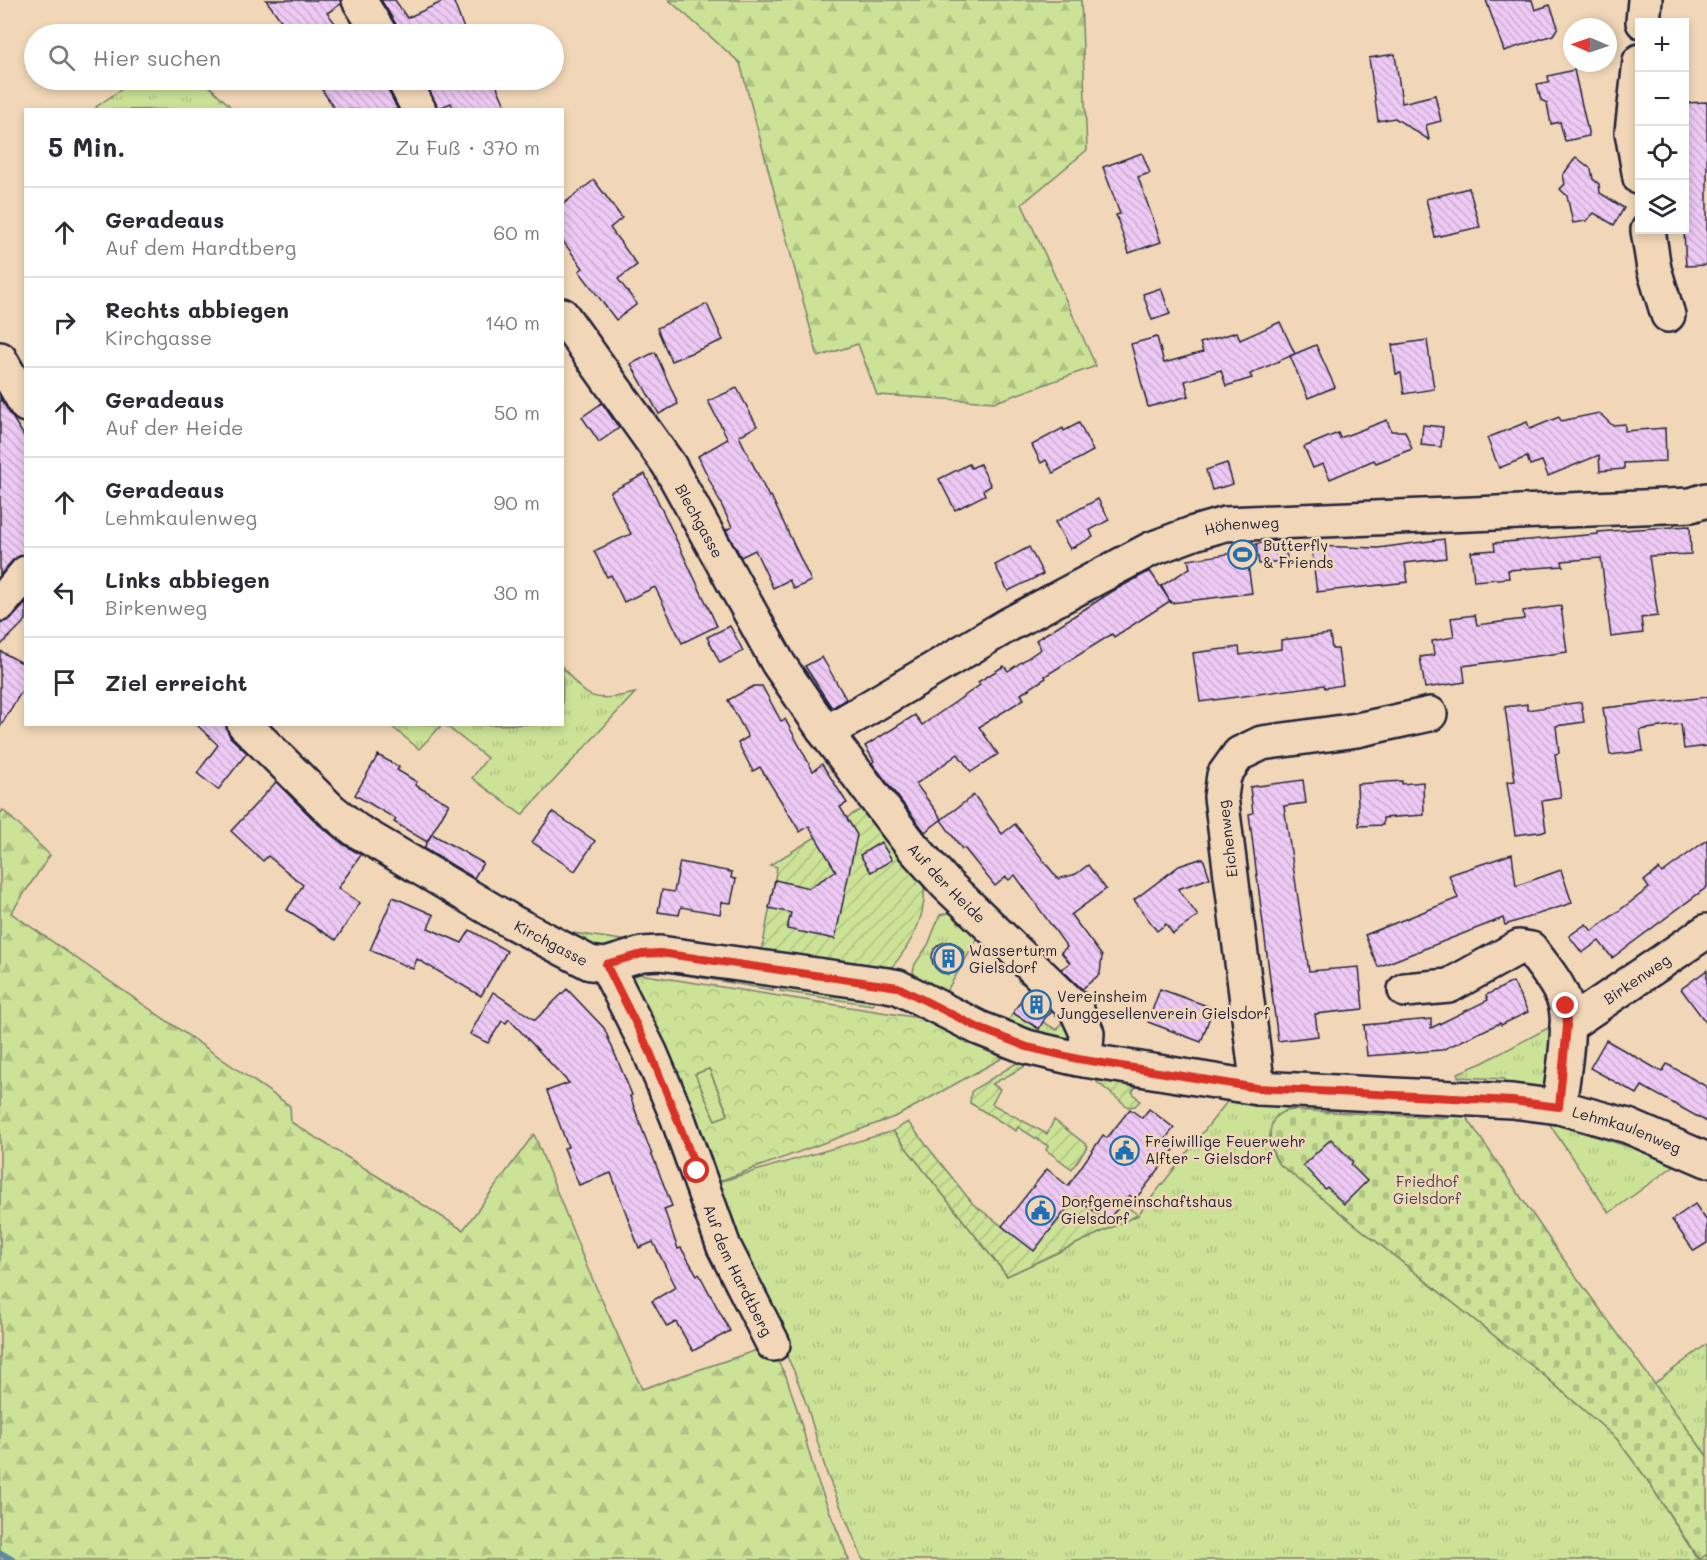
<!DOCTYPE html>
<html lang="de">
<head>
<meta charset="utf-8">
<style>
	body { margin:0; font-family:Mali,sans-serif; background:#f7f7f7; color:#2b2b33 }
	.controls { position:absolute; right:18px; top:18px; display:grid; overflow:hidden; border-radius:0px; box-shadow:0 3px 9px #0003 }
	.controls button { width:54px; height:54px; display:grid; place-items:center; padding:0; border:0; border-bottom:2px solid #e1e1e2; background:#fff; color:#2b2b33; font:30px sans-serif }
	.compass { position:absolute; left:1563px; top:18px; width:54px; height:54px; border-radius:50%; background:#fff; box-shadow:0 3px 9px #0003; rotate:272deg }
	.stop { position:absolute; width:18px; height:18px; margin:-14px; border:4px solid #d93025; border-radius:50%; background:#fff }
	.stop.end { background:#d93025; border-color:#fff; box-shadow:0 2px 6px #0008 }
	.list { margin:0; padding:0; list-style:none }
	h2 { display:flex; justify-content:space-between; align-items:center; height:78px; margin:0; padding:0 24px; font-size:26px }
	h2 small { font-size:20px; font-weight:400; color:#7c7c81 }
	.list li { display:grid; grid-template-columns:39px 1fr auto; gap:18px; align-items:center; box-sizing:border-box; height:90px; padding:0 24px; border-top:2px solid #e1e1e2 }
	.list b { display:block; font-size:22px; white-space:nowrap }
	.list p { margin:0; font-size:20px; white-space:nowrap; color:#7c7c81 }
	.list em { font-size:20px; font-style:normal; color:#7c7c81 }
	.icon { flex:none; width:33px; height:33px; fill:none; stroke:currentColor; stroke-width:2; stroke-linecap:round; stroke-linejoin:round }
	.map { position:relative; flex:none; width:1707px; height:1560px; overflow:hidden }
	.search { position:absolute; background:#fff; box-shadow:0 3px 9px #0003; left:24px; top:24px; width:540px; height:66px; display:flex; align-items:center; gap:15px; box-sizing:border-box; padding:0 21px; border-radius:33px; color:#7c7c81; font-size:22px }
	.panel { position:absolute; background:#fff; box-shadow:0 3px 9px #0003; left:24px; top:108px; width:540px; height:618px; border-radius:0px }
	.map>svg:first-child { display:block }
</style>
</head>
<body>
<div class="map">
<svg width="1707" height="1560" viewBox="0 0 1707 1560">
	<defs>
		<pattern id="grass-tufts" width="24" height="20" patternUnits="userSpaceOnUse" patternTransform="scale(1.5)"><rect width="24" height="20" fill="#cce297"/><path d="M3 7l-1-3M5 7V3M7 7l1-3M15 17l-1-3M17 17v-4M19 17l1-3" fill="none" stroke="#afc283"/></pattern>
		<pattern id="forest-firs" width="22" height="20" patternUnits="userSpaceOnUse" patternTransform="scale(1.5)"><rect width="22" height="20" fill="#cce297"/><path d="M5 1l3.5 6h-7zM16 11l3.5 6h-7z" fill="#afc283"/></pattern>
		<pattern id="cemetery-stones" width="16" height="16" patternUnits="userSpaceOnUse" patternTransform="scale(1.5)"><rect width="16" height="16" fill="#cce297"/><path d="M2 7V4a2 2 0 0 1 4 0v3zM10 15v-3a2 2 0 0 1 4 0v3z" fill="#afc283"/></pattern>
		<pattern id="park-crowns" width="20" height="18" patternUnits="userSpaceOnUse" patternTransform="scale(1.5)"><rect width="20" height="18" fill="#cce297"/><path d="M2 6a3 3 0 1 1 6 0M12 15a3 3 0 1 1 6 0" fill="none" stroke="#afc283"/></pattern>
		<pattern id="garden-furrows" width="10" height="10" patternUnits="userSpaceOnUse" patternTransform="scale(1.5)"><rect width="10" height="10" fill="#cce297"/><path d="M-1 1l2-2M0 10L10 0M9 11l2-2" fill="none" stroke="#afc283"/></pattern>
		<pattern id="building-back-hatch" width="6" height="6" patternUnits="userSpaceOnUse" patternTransform="scale(1.5)"><rect width="6" height="6" fill="#eec9f3"/><path d="M-1 5l2 2M0 0l6 6M5-1l2 2" fill="none" stroke="#ccacd1"/></pattern>
	</defs>
	<rect width="100%" height="100%" fill="#f1d7b8"/>
	<filter id="ink" filterUnits="userSpaceOnUse"><feTurbulence type="fractalNoise" baseFrequency=".0167" numOctaves="2"/><feDisplacementMap in="SourceGraphic" scale="12" xChannelSelector="R" yChannelSelector="G"/><feConvolveMatrix kernelMatrix="1 2 1 2 8 2 1 2 1" color-interpolation-filters="sRGB"/></filter>
	<g filter="url(#ink)">
		<g fill="url(#grass-tufts)" stroke="#778269" stroke-width="1.5">
			<path d="M135,80H203L233,109L98,110L96,107Z"/>
			<path d="M563,667C588,701 594,702 635,693L522,815L472,778L487,758L445,725L562,724Z"/>
			<path d="M390,725L442,724V725L419,749Z"/>
			<path d="M953,912L980,935L946,992L919,979L913,972L915,964L928,945L940,915Z"/>
			<path d="M566,932L636,942L606,953Z"/>
			<path d="M669,964L774,979L773,990L667,972Z"/>
			<path d="M1024,971L1066,1009L1071,1037L1066,1040L1006,1026L1013,1013L1039,1029L1043,1022L1057,1030L1065,1017L1051,1008L1054,1002L1018,981Z"/>
			<path d="M782,980L879,994L873,1005L780,991Z"/>
			<path d="M1550,1027L1557,1028L1548,1088L1503,1086L1504,1079L1458,1077V1073L1482,1063Z"/>
			<path d="M1230,1098L1273,1104L1293,1110L1284,1111C1268,1129 1265,1141 1278,1163L1546,1377L1617,1439L1646,1478L1698,1560L1707,1554V1560H863L827,1474L807,1406L794,1371L780,1342L714,1183L893,1131L1007,1276L1138,1215Z"/>
			<path d="M1548,1122L1633,1148L1675,1165L1609,1213Z"/>
			<path d="M1707,1344V1456L1654,1384Z"/>
		</g>
		<g fill="url(#forest-firs)" stroke="#778269" stroke-width="1.5">
			<path d="M669,0H1081L1087,150L1022,204L1096,366L996,402L877,395L858,344L818,357L740,63Z"/>
			<path d="M3,810L50,855L11,913L290,1106L291,1122L463,1230L534,1134L587,1267L642,1389L769,1346L786,1376L797,1409L816,1477L849,1560H0V814Z"/>
		</g>
		<path fill="url(#cemetery-stones)" stroke="#778269" stroke-width="1.5" d="M1293,1110L1447,1118L1456,1112H1463L1559,1253L1707,1456V1554L1699,1560L1646,1478L1617,1439L1546,1377L1278,1163C1267,1144 1264,1111 1293,1110Z"/>
		<path fill="url(#park-crowns)" stroke="#778269" stroke-width="1.5" fill-rule="evenodd" d="M632,973L932,1020L1008,1055L897,1116L714,1183L622,977ZM709,1069L728,1114L695,1074Z"/>
		<g fill="url(#garden-furrows)" stroke="#778269" stroke-width="1.5">
			<path d="M866,806L923,879C930,915 910,947 887,973L761,955L777,867L770,865Z"/>
			<path d="M1023,1059L1033,1062L992,1084L1000,1089L992,1104L1047,1134L1054,1120L1088,1146L1072,1169L1046,1150L1048,1146L1018,1127L1016,1131L970,1103L971,1092L976,1088Z"/>
			<path d="M1094,1076L1138,1084L1132,1092L1140,1101L1135,1106L1128,1107L1097,1082Z"/>
			<path d="M908,1122L973,1204L1034,1250L1078,1194L1085,1204L1107,1221L1122,1203L1138,1215L1007,1276L893,1131Z"/>
		</g>
		<path fill="#cce297" stroke="#778269" stroke-width="1.5" d="M709,1069L728,1115L715,1120L695,1074Z"/>
		<g fill="none" stroke-linecap="round" stroke-linejoin="round">
			<path stroke="#5c8a9f" stroke-width="7" d="M0,1553L12,1560"/>
		</g>
		<g fill="url(#building-back-hatch)" stroke="#22223b" stroke-width="1.5">
			<path d="M266,0H340L341,4L327,13L344,34H291Z"/>
			<path d="M381,0H395L407,18L446,0H453L466,34H399L396,24Z"/>
			<path d="M1486,0H1532L1535,10L1550,5L1558,27L1553,35L1504,51Z"/>
			<path d="M1395,54L1402,103L1435,95L1441,121L1426,125L1429,140L1395,118L1378,121L1369,58Z"/>
			<path d="M1574,70L1589,136L1565,141L1560,122L1551,124L1547,103L1541,100L1537,84L1549,82L1548,76Z"/>
			<path d="M315,80H385L387,88L398,110H336Z"/>
			<path d="M425,80H494L507,110H454L451,103L437,109Z"/>
			<path d="M1707,102V265L1686,266L1684,232V103Z"/>
			<path d="M1142,153L1150,173L1138,177L1161,242L1129,253L1116,215L1120,214L1103,167Z"/>
			<path d="M1576,157L1591,169L1593,179L1599,184L1600,193L1624,208L1614,225L1594,213L1586,221L1573,223L1567,196L1560,189L1565,184L1563,175Z"/>
			<path d="M594,180L622,218L610,228L637,265L618,279L637,304L616,320L579,271L583,268L562,240V205Z"/>
			<path d="M1469,188L1480,227L1435,237L1426,199Z"/>
			<path d="M1161,288L1170,314L1152,320L1143,294Z"/>
			<path d="M707,304L723,340L671,361L657,328Z"/>
			<path d="M1280,322L1295,354L1250,374L1252,378L1226,386L1221,370L1185,381L1189,396L1148,407L1131,344L1157,337L1164,363L1203,352L1200,343L1237,332L1240,340Z"/>
			<path d="M1427,340L1434,389L1404,394L1401,373L1396,374L1392,345Z"/>
			<path d="M1316,345L1335,387L1308,398L1290,356Z"/>
			<path d="M655,352L678,404L659,414L631,364Z"/>
			<path d="M737,388L757,426L739,436L769,497L771,496L811,581L794,589L789,580L773,588L755,550L741,557L726,530L732,527L698,456L728,439L708,401Z"/>
			<path d="M0,398L26,439V555L19,556L12,561L0,575Z"/>
			<path d="M602,403L619,428L599,442L582,417Z"/>
			<path d="M1599,413L1612,425L1625,424V431L1665,428L1666,461L1624,463V469L1600,471L1599,455L1548,476L1542,461L1530,465L1527,457L1499,468L1487,438L1527,422L1530,429L1559,417L1561,421Z"/>
			<path d="M1387,420L1391,431H1405L1412,449L1376,463L1374,460L1330,479L1323,464L1313,468L1304,447L1338,433L1340,438Z"/>
			<path d="M1079,423L1093,451L1053,473L1046,460L1041,463L1032,445L1063,428L1064,431Z"/>
			<path d="M1423,425L1443,427L1441,447L1421,445Z"/>
			<path d="M1227,463L1233,484L1212,490L1206,470Z"/>
			<path d="M969,464L971,468L980,464L991,486L983,490L985,495L955,510L939,479Z"/>
			<path d="M645,474L717,626L682,643L655,587L624,602L611,575L607,577L594,551L631,534L610,492Z"/>
			<path d="M1098,499L1109,520L1090,530L1093,537L1070,549L1055,522Z"/>
			<path d="M1690,526L1691,554L1649,556L1658,616L1641,618L1643,633L1611,637L1601,558L1562,561L1563,566L1508,570L1509,578L1474,581L1471,552L1495,550L1494,543L1598,534V532L1637,529Z"/>
			<path d="M1444,539L1446,558L1405,563L1408,582L1317,592L1311,546L1378,548Z"/>
			<path d="M1285,540L1287,560L1259,564L1256,544Z"/>
			<path d="M1029,547L1043,574L1008,591L995,565Z"/>
			<path d="M1246,551L1252,593L1171,603L1161,586L1190,568L1188,560Z"/>
			<path d="M1150,571L1170,601L1114,637L1112,634L1045,676L1046,678L1021,694L1024,699L979,727L998,754L971,772L958,754L916,784L942,819L925,832L872,763L874,761L865,746L915,715L922,725L980,685L978,682L1004,666L1008,671L1041,649L1036,640L1113,591Z"/>
			<path d="M26,603V620L0,646V622L7,621L14,616Z"/>
			<path d="M1561,606L1567,652L1463,666L1465,682L1425,688L1420,657L1434,655L1432,641L1454,637L1451,618L1475,615L1477,625L1524,619L1523,611Z"/>
			<path d="M730,626L743,651L720,663L707,637Z"/>
			<path d="M1330,634L1332,649H1338L1343,685L1325,688L1324,685L1200,702L1193,653L1239,647L1240,655L1281,649V640Z"/>
			<path d="M0,651L26,665V684L0,727Z"/>
			<path d="M822,657L846,699L832,708L805,666Z"/>
			<path d="M754,686H762L781,721L785,719L813,771L822,764L847,803L840,807L857,835L835,939L787,929L791,913L769,908L775,880L809,888L836,871L809,826L800,832L760,767L753,771L738,743L748,737L728,700Z"/>
			<path d="M1707,697V746L1684,749L1681,724L1640,730L1643,751L1610,755L1603,708Z"/>
			<path d="M1581,702L1584,722L1556,726L1559,753L1555,754L1561,798L1542,801L1546,831L1515,835L1507,782L1515,781L1505,707L1527,704V710Z"/>
			<path d="M196,724H226L230,737L247,753L218,790L197,773L218,745Z"/>
			<path d="M378,755L399,767L397,770L417,782L415,785L449,804L427,842L394,822L396,819L355,795Z"/>
			<path d="M1303,780L1306,803L1284,806L1309,971L1359,967L1363,1009L1315,1014L1318,1036L1278,1041L1249,814L1253,813L1250,787Z"/>
			<path d="M1402,781V784L1423,782L1424,815L1383,818V825L1359,826L1357,784Z"/>
			<path d="M276,782L319,825L344,845L361,855L338,888L360,903L336,940L287,910L303,885L268,856L263,861L231,831Z"/>
			<path d="M974,795L1002,834L1015,824L1058,879L1076,874L1088,865L1106,889L1071,915L1102,956L1100,974L1082,989L1061,969L1070,963L1061,952L1067,947L1015,875L1009,880L1006,877L995,886L964,848L962,849L941,820Z"/>
			<path d="M553,812L595,841L575,871L532,842Z"/>
			<path d="M432,834L483,863L474,878L424,848Z"/>
			<path d="M1707,840V887L1612,958L1599,941L1582,953L1569,936L1586,924L1592,931L1649,888L1644,881L1659,869L1662,873Z"/>
			<path d="M881,842L892,860L871,872L860,855Z"/>
			<path d="M1512,854L1516,886L1561,870L1572,903L1505,925L1503,918L1378,967L1365,935L1458,898L1449,875Z"/>
			<path d="M1203,858L1210,878L1178,889L1198,916L1173,934L1166,924L1157,931L1134,900L1179,866Z"/>
			<path d="M680,862L732,872L731,878L736,879L731,903L722,902L720,914L681,907L679,915L658,912L662,890L674,892Z"/>
			<path d="M393,897L434,915L428,928L462,943L470,930L507,951L481,996L417,959L413,969L370,950Z"/>
			<circle cx="948" cy="958" r="16"/>
			<path d="M1707,970V1024L1681,989Z"/>
			<path d="M1513,982L1528,1012L1501,1025L1500,1023L1442,1050L1367,1056L1364,1025L1431,1019V1028L1488,1000L1486,995Z"/>
			<path d="M567,989L604,1028L632,1095L630,1096L644,1134L672,1206L664,1209L678,1249L681,1248L697,1275L699,1274L730,1331L693,1351L676,1322L667,1327L652,1301L676,1287L653,1242L639,1248L611,1173L579,1185L564,1148L568,1147L547,1091L569,1083L509,1019L506,1023L502,1021L488,1043L470,1034L493,992L535,1020Z"/>
			<path d="M1028,989L1052,1012L1045,1018L1039,1029L1013,1013Z"/>
			<path d="M1160,989L1213,1008L1201,1042L1148,1022Z"/>
			<path d="M1606,1040L1662,1072L1667,1064L1707,1087V1122L1642,1086L1637,1094L1590,1068Z"/>
			<path d="M1130,1109L1142,1118L1149,1109L1174,1128L1166,1138L1177,1146L1135,1200L1129,1195L1107,1221L1076,1197L1034,1251L1002,1226L1047,1169L1068,1186L1103,1135L1107,1138Z"/>
			<path d="M1331,1139L1353,1162L1351,1165L1367,1181L1344,1204L1327,1187L1325,1189L1303,1165Z"/>
			<path d="M1695,1204L1707,1221V1243L1694,1251L1672,1220Z"/>
		</g>
		<g fill="none" stroke-linecap="round" stroke-linejoin="round">
			<defs>
				<g id="minor">
					<path d="M359,0L380,34"/>
					<path d="M1643,22L1645,0"/>
					<path d="M1640,61L1632,132L1640,178"/>
					<path d="M404,80L419,110"/>
					<path d="M1648,230L1654,269L1668,315"/>
					<path id="s1" d="M562,315L669,465L778,663L826,733L882,807L912,846L946,884L1076,1009L1087,1033L1085,1060"/>
					<path d="M0,359L26,405"/>
					<path d="M0,604L26,573"/>
					<path id="s2" d="M244,724L331,810L356,830L512,922L590,963L606,965L642,954L660,953L888,985L898,987L979,1028L1027,1047L1078,1059L1258,1088L1512,1101L1559,1107L1628,1126L1707,1160"/>
					<path id="s3" d="M826,733L1008,625L1151,549L1194,533L1225,524L1691,505L1707,500"/>
					<path id="s4" d="M606,965L650,1052L677,1116L724,1247L773,1344"/>
					<path d="M1405,990L1449,986L1519,947L1531,949C1542,965 1557,981 1564,1000C1573,1025 1562,1079 1559,1107"/>
					<path id="s5" d="M1567,1026L1707,931"/>
					<path d="M1258,1088L1221,797L1224,775L1239,754L1262,743L1357,730L1430,714"/>
				</g>
			</defs>
			<use href="#minor" stroke="#22223b" stroke-width="38"/>
			<use href="#minor" stroke="#f1d7b8" stroke-width="33"/>
		</g>
	</g>
	<g fill="none" stroke-linecap="round" stroke-linejoin="round" filter="url(#ink)">
		<path stroke="#d93025" stroke-width="8" d="M697,1171L676,1116L650,1052L606,964L642,954L660,953L898,987L979,1028L1027,1047L1078,1059L1257,1088L1512,1101L1559,1107L1567,1026L1566,1006"/>
	</g>
	<defs>
		<symbol id="stadium-ring" viewBox="-11 -11 22 22"><circle r="9.5" fill="#f1d7b8" stroke="#1f6fb2" stroke-width="1.5"/><path d="M0-5a6.5 5 0 1 0 0 10a6.5 5 0 1 0 0-10ZM-3.5-1.8h7v3.6h-7Z" fill="#1f6fb2"/></symbol>
		<symbol id="building-ring" viewBox="-11 -11 22 22"><circle r="9.5" fill="#f1d7b8" stroke="#1f6fb2" stroke-width="1.5"/><path d="M-4-6H4V6H1V3H-1V6H-4ZM-2.5-4.3h1.7v1.8h-1.7ZM.8-4.3h1.7v1.8H.8ZM-2.5-1h1.7V.8h-1.7ZM.8-1h1.7V.8H.8Z" fill="#1f6fb2"/></symbol>
		<symbol id="civic-ring" viewBox="-11 -11 22 22"><circle r="9.5" fill="#f1d7b8" stroke="#1f6fb2" stroke-width="1.5"/><path d="M-.6-6.5H3V-4.5H.6V-3L4-1V1h2V6H-6V1h2V-1L-.6-3ZM-1.2 2.5V6h2.4V2.5Z" fill="#1f6fb2"/></symbol>
	</defs>
	<g fill-rule="evenodd">
		<use href="#stadium-ring" x="1226" y="538" width="33" height="33"/>
		<use href="#building-ring" x="932" y="942" width="33" height="33"/>
		<use href="#building-ring" x="1020" y="988" width="33" height="33"/>
		<use href="#civic-ring" x="1108" y="1134" width="33" height="33"/>
		<use href="#civic-ring" x="1024" y="1194" width="33" height="33"/>
	</g>
	<g text-anchor="middle" dominant-baseline="central" stroke-width="5" stroke-linejoin="round" paint-order="stroke">
		<g font-size="15" fill="#22223b" stroke="#f1d7b8">
			<text stroke="none"><textPath href="#s1" startOffset="248">Blechgasse</textPath></text>
			<text stroke="none"><textPath href="#s3" startOffset="468">Höhenweg</textPath></text>
			<text transform="translate(1227 839) rotate(-97)">Eichenweg</text>
			<text stroke="none"><textPath href="#s1" startOffset="688">Auf der Heide</textPath></text>
			<text stroke="none"><textPath href="#s2" startOffset="380">Kirchgasse</textPath></text>
			<text stroke="none"><textPath href="#s5" startOffset="84">Birkenweg</textPath></text>
			<text stroke="none"><textPath href="#s2" startOffset="1486">Lehmkaulenweg</textPath></text>
			<text stroke="none"><textPath href="#s4" startOffset="333">Auf dem Hardtberg</textPath></text>
		</g>
		<g font-size="15" fill="#22223b" stroke="#f1d7b8" text-anchor="start">
			<text x="1263" y="545">Butterfly<tspan x="1263" dy="17">&amp; Friends</tspan></text>
			<text x="969" y="950">Wasserturm<tspan x="969" dy="17">Gielsdorf</tspan></text>
			<text x="1057" y="996">Vereinsheim<tspan x="1057" dy="17">Junggesellenverein Gielsdorf</tspan></text>
			<text x="1145" y="1141">Freiwillige Feuerwehr<tspan x="1145" dy="17">Alfter - Gielsdorf</tspan></text>
			<text x="1061" y="1201">Dorfgemeinschaftshaus<tspan x="1061" dy="17">Gielsdorf</tspan></text>
		</g>
		<g font-size="15" fill="#44484d" stroke="#f1d7b8">
			<text x="1427" y="1181">Friedhof<tspan x="1427" dy="17">Gielsdorf</tspan></text>
		</g>
	</g>
</svg>
<div class="controls">
<button>+</button>
<button>−</button>
<button><svg class="icon" aria-label="locate" viewBox="0 0 24 24"><circle cx="12" cy="12" r="6"/><path d="M12 2v4M12 18v4M2 12h4M18 12h4"/></svg></button>
<button><svg class="icon" aria-label="layers" viewBox="0 0 24 24"><path d="M12 4l9 5-9 5-9-5zM3 14l9 5 9-5"/></svg></button>
</div>
<svg class="compass" viewBox="-18 -18 36 36"><path d="M0-13l5 13h-10z" fill="#e53935"/><path d="M0 13l5-13h-10z" fill="#7c7c81"/></svg>
<div class="stop" style="left:697px;top:1171px"></div>
<div class="stop end" style="left:1566px;top:1006px"></div>
<div class="search"><svg class="icon" aria-label="search" viewBox="0 0 24 24"><circle cx="10" cy="10" r="6"/><path d="M15 15l6 6"/></svg>Hier suchen</div>
<section class="panel">
<h2>5 Min.<small>Zu Fuß · 370 m</small></h2>
<ul class="list">
<li><svg class="icon" aria-label="ahead" viewBox="0 0 24 24"><path d="M12 20V5M6 11l6-6 6 6"/></svg><div><b>Geradeaus</b><p>Auf dem Hardtberg</p></div><em>60 m</em></li>
<li><svg class="icon" aria-label="right" viewBox="0 0 24 24"><path d="M7 20v-9h11M14 6l5 5-5 5"/></svg><div><b>Rechts abbiegen</b><p>Kirchgasse</p></div><em>140 m</em></li>
<li><svg class="icon" aria-label="ahead" viewBox="0 0 24 24"><path d="M12 20V5M6 11l6-6 6 6"/></svg><div><b>Geradeaus</b><p>Auf der Heide</p></div><em>50 m</em></li>
<li><svg class="icon" aria-label="ahead" viewBox="0 0 24 24"><path d="M12 20V5M6 11l6-6 6 6"/></svg><div><b>Geradeaus</b><p>Lehmkaulenweg</p></div><em>90 m</em></li>
<li><svg class="icon" aria-label="left" viewBox="0 0 24 24"><path d="M17 20v-9H6M10 6l-5 5 5 5"/></svg><div><b>Links abbiegen</b><p>Birkenweg</p></div><em>30 m</em></li>
<li><svg class="icon" aria-label="arrive" viewBox="0 0 24 24"><path d="M6 21V4h12l-3 4 3 4H6"/></svg><div><b>Ziel erreicht</b></div></li>
</ul>
</section>
</div>
</body>
</html>
